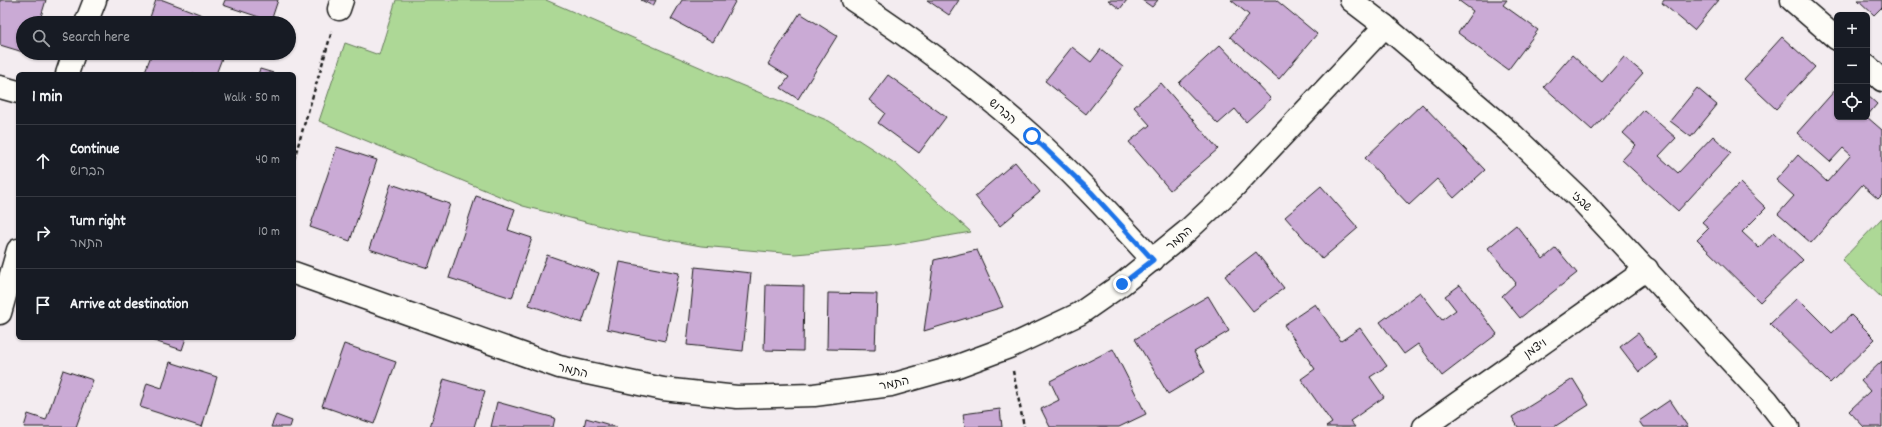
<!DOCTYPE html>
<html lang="en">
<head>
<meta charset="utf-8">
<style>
  :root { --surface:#171b24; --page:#242831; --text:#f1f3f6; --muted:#9ea1a6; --line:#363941 }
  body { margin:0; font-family:Dekko,"Playpen Sans Hebrew",sans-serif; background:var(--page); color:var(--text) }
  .controls { position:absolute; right:12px; top:12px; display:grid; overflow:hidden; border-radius:6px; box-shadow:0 1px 3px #0004 }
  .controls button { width:36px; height:36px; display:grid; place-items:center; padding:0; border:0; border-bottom:1px solid var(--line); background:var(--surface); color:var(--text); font:20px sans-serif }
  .stop { position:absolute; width:12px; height:12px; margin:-9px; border:3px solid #1a73e8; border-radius:50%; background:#fff }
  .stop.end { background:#1a73e8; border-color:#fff; box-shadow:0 1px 4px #0008 }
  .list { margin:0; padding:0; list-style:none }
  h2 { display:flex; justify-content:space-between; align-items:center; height:52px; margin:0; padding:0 16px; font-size:17px }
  h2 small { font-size:13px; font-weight:400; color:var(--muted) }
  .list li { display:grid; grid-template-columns:26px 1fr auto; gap:12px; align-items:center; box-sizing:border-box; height:72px; padding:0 16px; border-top:1px solid var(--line) }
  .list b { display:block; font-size:15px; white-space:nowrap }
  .list p { margin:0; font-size:13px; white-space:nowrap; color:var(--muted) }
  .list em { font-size:13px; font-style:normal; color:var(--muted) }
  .icon { flex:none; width:22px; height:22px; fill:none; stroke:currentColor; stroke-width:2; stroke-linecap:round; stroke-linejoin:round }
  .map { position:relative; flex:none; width:1882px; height:427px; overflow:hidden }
  .search { position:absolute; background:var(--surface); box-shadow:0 1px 3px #0004; left:16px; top:16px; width:280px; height:44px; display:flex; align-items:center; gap:10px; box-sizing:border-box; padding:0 14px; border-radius:22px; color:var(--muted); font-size:15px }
  .panel { position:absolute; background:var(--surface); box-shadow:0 1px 3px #0004; left:16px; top:72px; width:280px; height:268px; border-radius:6px }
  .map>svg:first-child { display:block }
  .green { fill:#add896; stroke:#647a59 }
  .building { fill:#caaad5; stroke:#1c1c1c }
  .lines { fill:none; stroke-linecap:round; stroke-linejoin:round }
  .minor-casing { stroke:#1c1c1c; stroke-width:25 }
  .path { stroke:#1c1c1c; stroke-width:2.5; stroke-dasharray:4 3; stroke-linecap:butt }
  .minor { stroke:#fdfcf7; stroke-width:22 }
  .route { stroke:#1a73e8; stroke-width:5 }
  .labels { text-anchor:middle; stroke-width:4; stroke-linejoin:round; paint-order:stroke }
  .street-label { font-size:12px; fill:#1c1c1c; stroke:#fdfcf7 }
</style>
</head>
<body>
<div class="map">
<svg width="1882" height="427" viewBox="0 0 1882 427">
  <rect width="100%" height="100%" fill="#f3ecf0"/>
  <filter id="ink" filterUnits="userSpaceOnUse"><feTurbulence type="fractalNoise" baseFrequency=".025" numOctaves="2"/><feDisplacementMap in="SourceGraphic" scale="8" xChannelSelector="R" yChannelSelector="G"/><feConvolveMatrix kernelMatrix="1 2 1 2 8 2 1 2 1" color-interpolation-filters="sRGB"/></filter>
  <g filter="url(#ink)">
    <g class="green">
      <polygon points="396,0 546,0 741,85 829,121 896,164 971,232 889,246 795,254 701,246 625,232 523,206 319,121 345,43 379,55"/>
      <polygon points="1882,218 1882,298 1842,260"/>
    </g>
    <g class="building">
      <polygon points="0,0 46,0 39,23 23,23 23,52 0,45"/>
      <polygon points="156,0 163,0 223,23 148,23"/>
      <polygon points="225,0 278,0 271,21 223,5"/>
      <polygon points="641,0 656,0 653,6"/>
      <polygon points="682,0 736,0 713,42 671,19"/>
      <polygon points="927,0 959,0 949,15"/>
      <polygon points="1108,0 1127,0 1120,9"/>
      <polygon points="1142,0 1158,0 1152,7"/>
      <polygon points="1231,0 1276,0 1317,34 1279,79 1230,37 1249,15"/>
      <polygon points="1458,0 1507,0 1503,5 1538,30 1508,70 1458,33 1473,11"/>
      <polygon points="1664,0 1719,0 1694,30 1662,3"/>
      <polygon points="1858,0 1882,0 1882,7 1874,15"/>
      <polygon points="800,13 837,36 798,99 781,88 789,77 768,64"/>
      <polygon points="1782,37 1815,67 1776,109 1744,79"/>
      <polygon points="1220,45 1271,99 1246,122 1235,109 1218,124 1179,83"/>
      <polygon points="1072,47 1091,62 1101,49 1123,67 1086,114 1045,81"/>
      <polygon points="152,53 224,53 216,74 144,74"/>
      <polygon points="1572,55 1602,82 1624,57 1643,73 1592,130 1544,87"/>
      <polygon points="260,69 277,74 258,74"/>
      <polygon points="888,75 946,117 919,153 878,123 885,113 869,100"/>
      <polygon points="1161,83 1218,149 1170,190 1129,142 1150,125 1134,107"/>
      <polygon points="1697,88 1717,105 1691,137 1670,121"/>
      <polygon points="1837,88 1837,117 1867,117 1882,130 1882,195 1878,199 1862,185 1811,243 1778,214 1794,196 1776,180 1798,155 1827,182 1851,155 1843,148 1830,162 1797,133"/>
      <polygon points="1867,95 1877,104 1867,116"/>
      <polygon points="1422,104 1485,170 1454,198 1437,179 1409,205 1365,158"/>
      <polygon points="1644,110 1676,138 1659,156 1678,173 1713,136 1731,153 1678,211 1622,160 1636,145 1623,133"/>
      <polygon points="337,147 377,160 350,241 310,227"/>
      <polygon points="1015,162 1040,192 1000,226 975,196"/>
      <polygon points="1740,183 1766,208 1742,232 1759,248 1774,232 1803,260 1760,302 1697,240 1709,228 1702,222"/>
      <polygon points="391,184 450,204 428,268 369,249"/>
      <polygon points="1321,186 1358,228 1322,259 1285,217"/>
      <polygon points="476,196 515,209 508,230 532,238 512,298 449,278"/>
      <polygon points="1516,225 1543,259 1556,248 1577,273 1520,318 1502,296 1516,283 1488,248"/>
      <polygon points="977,250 1003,307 924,331 934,260"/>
      <polygon points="1256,252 1284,288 1253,311 1225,276"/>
      <polygon points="547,255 599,273 582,323 529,305"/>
      <polygon points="620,262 679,273 665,341 607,329"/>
      <polygon points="695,267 751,273 743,351 687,345"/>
      <polygon points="766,285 804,286 803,351 764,350"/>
      <polygon points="1460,285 1497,334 1442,376 1418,344 1404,354 1380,322 1420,292 1442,320 1456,310 1445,296"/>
      <polygon points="828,293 877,294 875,350 827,349"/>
      <polygon points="1208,296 1229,331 1194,352 1205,372 1168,394 1135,339"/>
      <polygon points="1797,298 1832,333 1851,315 1875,339 1830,383 1770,324"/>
      <polygon points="1315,304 1341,341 1360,328 1387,366 1370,377 1384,397 1350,421 1355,427 1326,427 1332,423 1301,379 1315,369 1284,325"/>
      <polygon points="1638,333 1657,358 1639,372 1620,347"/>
      <polygon points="149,338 186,338 182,350 148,339"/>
      <polygon points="344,344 396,362 374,424 322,406"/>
      <polygon points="1113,349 1146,414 1119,427 1050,427 1041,409 1059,400 1050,381"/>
      <polygon points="1882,361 1882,427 1864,427 1849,411 1870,391 1861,381"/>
      <polygon points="170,362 217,377 202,427 140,407 147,383 162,388"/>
      <polygon points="63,370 93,380 76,427 24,427 28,414 46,420"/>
      <polygon points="444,379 485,391 474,427 430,427"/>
      <polygon points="1573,379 1589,405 1554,427 1518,427 1512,417"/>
      <polygon points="1670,400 1688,427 1643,427 1639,421"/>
      <polygon points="497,402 555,418 553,427 491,427"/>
      <polygon points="1000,409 1002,427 965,427 963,414"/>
      <polygon points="276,415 292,421 290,427 271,427"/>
      <polygon points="586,418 617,427 584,427"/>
    </g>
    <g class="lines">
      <defs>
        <g id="minor">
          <path d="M 853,0 C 916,41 976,86 1032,136 C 1075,175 1114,218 1153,260"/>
          <polyline points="1351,0 1385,26 1513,135 1583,202 1767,400 1788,427"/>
          <polyline points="1792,0 1837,39"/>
          <polyline points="339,9 342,0"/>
          <polyline points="86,23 95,0"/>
          <polyline points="1867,66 1882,80"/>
          <polyline points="67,74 74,53"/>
          <polyline points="0,87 18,92"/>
          <polyline points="294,273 559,367 663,389 737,397 814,395 891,385 955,367 1009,347 1079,314 1122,284 1186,232 1235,186 1385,26"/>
          <polyline points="0,313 18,250"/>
          <polyline points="1424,427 1647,269"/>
        </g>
      </defs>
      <use href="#minor" class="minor-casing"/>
      <g class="path">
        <polyline points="294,159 332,31"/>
        <polyline points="1013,371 1024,427"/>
      </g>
      <use href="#minor" class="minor"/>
    </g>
  </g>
  <g class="lines" filter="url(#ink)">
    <polyline class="route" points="1032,136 1091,192 1153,260 1122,284"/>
  </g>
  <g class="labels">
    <g class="street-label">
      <text transform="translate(1003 111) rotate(41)" y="4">הברוש</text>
      <text transform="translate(1582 201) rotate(45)" y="4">שבזי</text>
      <text transform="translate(1179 238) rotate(-41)" y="4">התמר</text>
      <text transform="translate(1535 348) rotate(-35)" y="4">ויצמן</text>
      <text transform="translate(573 370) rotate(14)" y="4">התמר</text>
      <text transform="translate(894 383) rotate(-12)" y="4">התמר</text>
    </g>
  </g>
</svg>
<div class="controls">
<button>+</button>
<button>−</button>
<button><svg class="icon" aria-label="locate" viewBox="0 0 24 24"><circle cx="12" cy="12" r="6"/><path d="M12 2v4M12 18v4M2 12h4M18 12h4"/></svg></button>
</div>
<div class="stop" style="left:1032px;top:136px"></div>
<div class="stop end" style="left:1122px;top:284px"></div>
<div class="search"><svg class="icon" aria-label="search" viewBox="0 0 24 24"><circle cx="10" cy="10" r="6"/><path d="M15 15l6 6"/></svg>Search here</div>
<section class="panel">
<h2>1 min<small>Walk · 50 m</small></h2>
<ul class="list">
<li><svg class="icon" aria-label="ahead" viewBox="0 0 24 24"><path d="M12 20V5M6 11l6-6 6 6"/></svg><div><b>Continue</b><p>הברוש</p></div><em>40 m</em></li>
<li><svg class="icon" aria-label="right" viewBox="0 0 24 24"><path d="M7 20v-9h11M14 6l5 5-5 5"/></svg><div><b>Turn right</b><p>התמר</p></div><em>10 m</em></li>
<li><svg class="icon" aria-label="arrive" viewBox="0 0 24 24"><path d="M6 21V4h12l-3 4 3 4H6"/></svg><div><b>Arrive at destination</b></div></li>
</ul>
</section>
</div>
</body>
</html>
